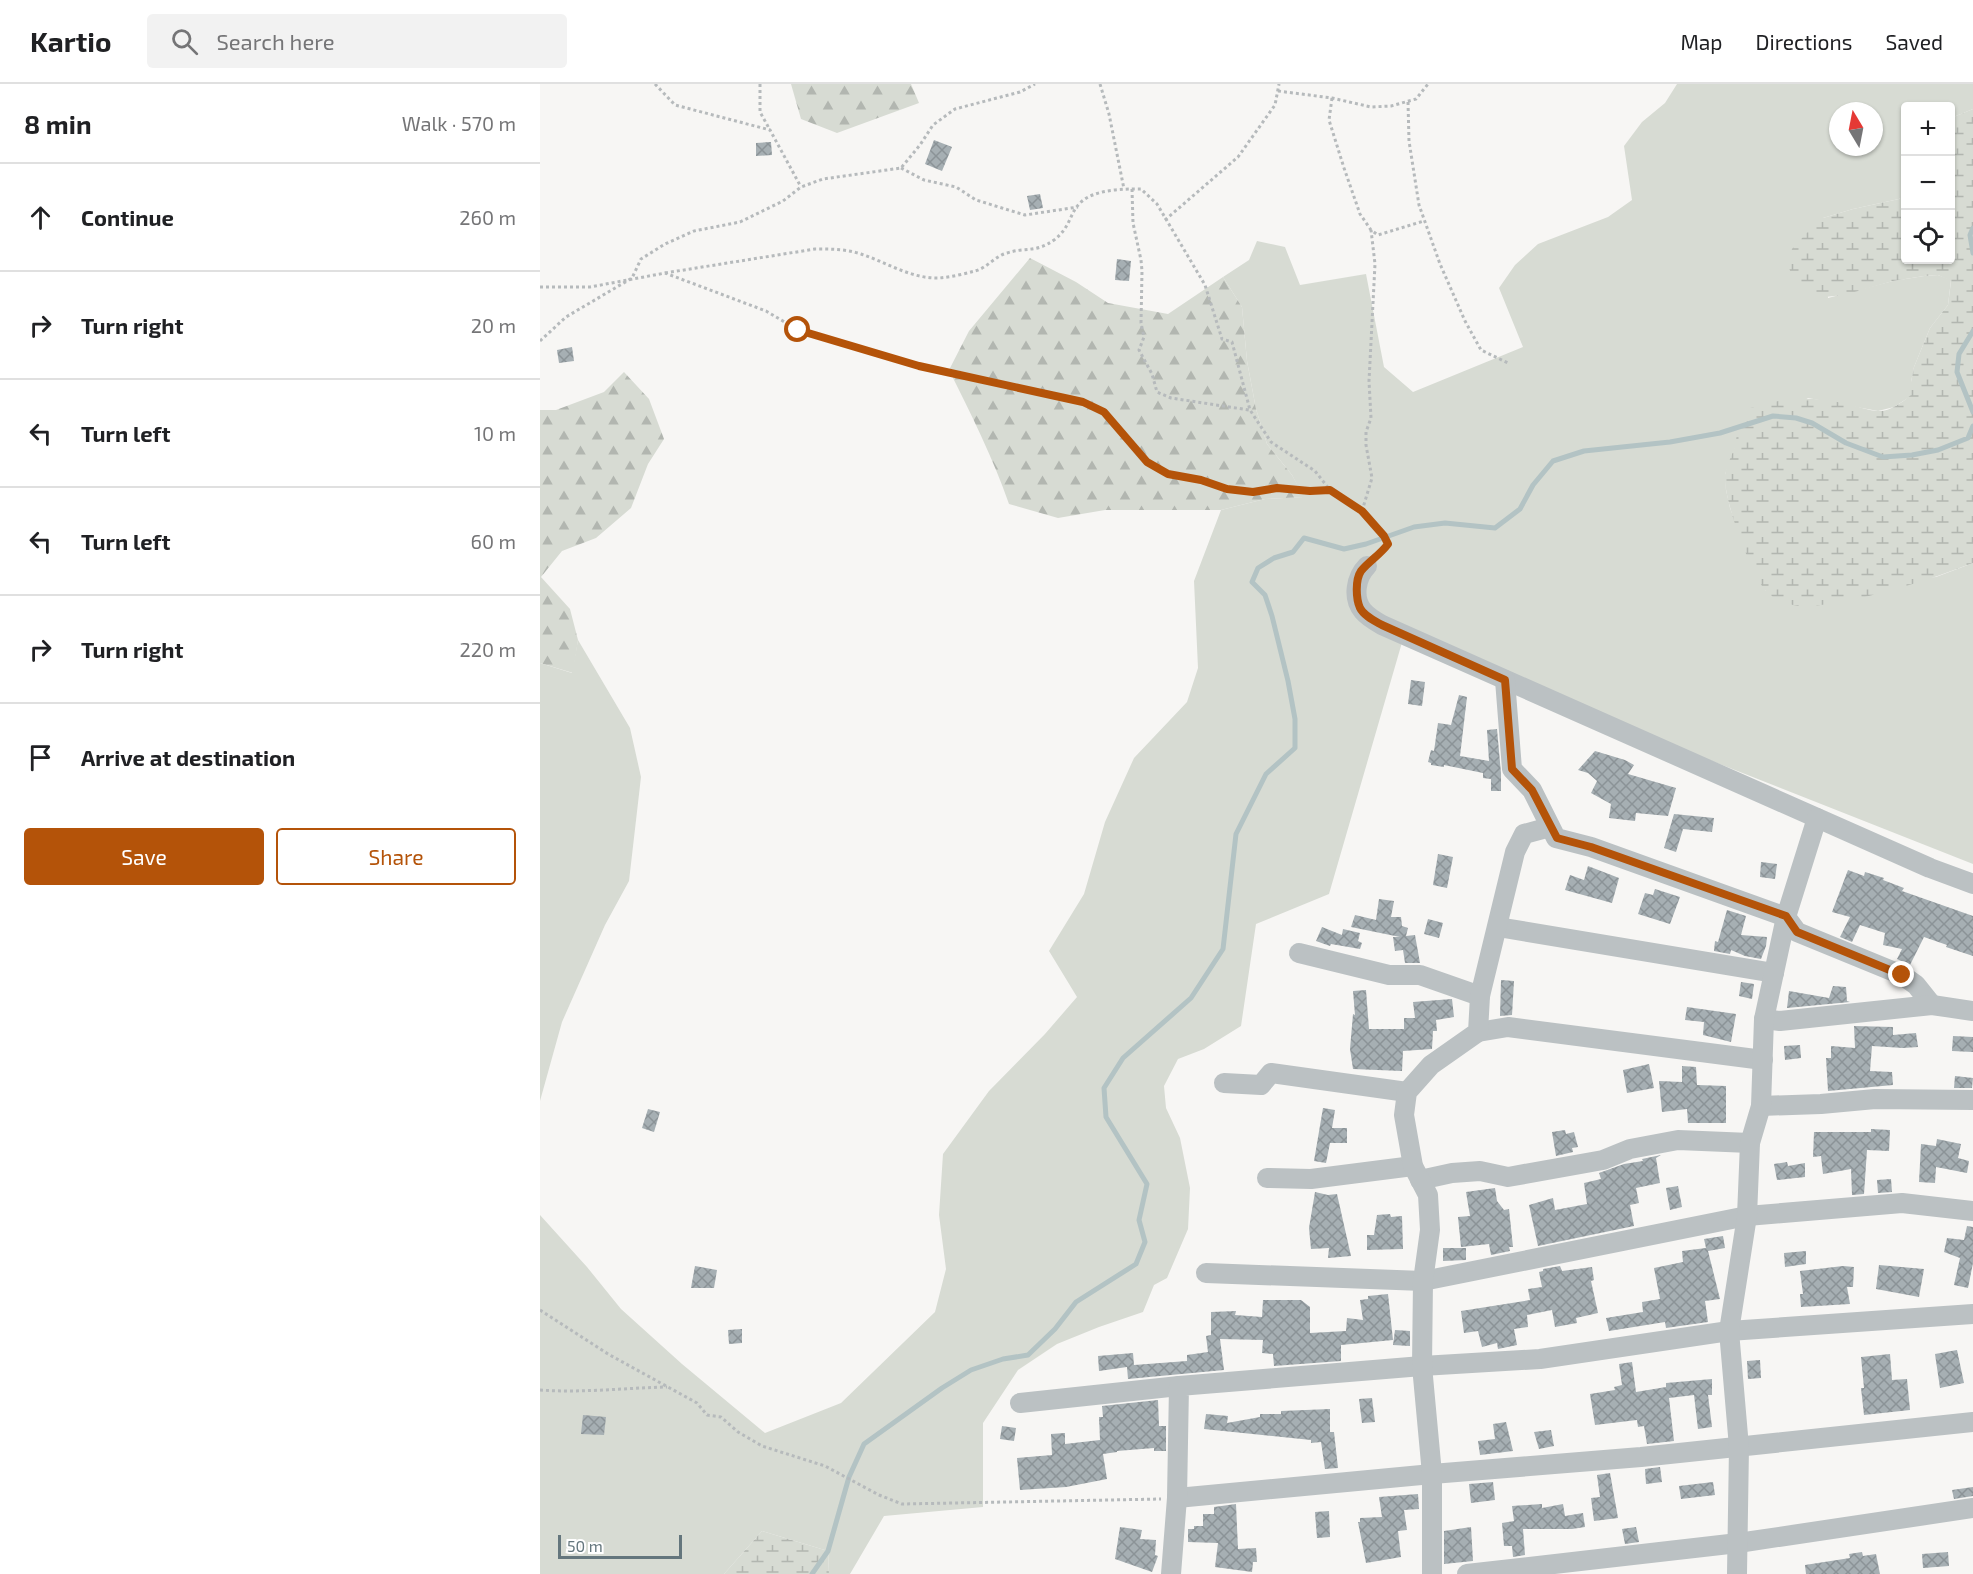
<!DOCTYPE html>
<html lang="en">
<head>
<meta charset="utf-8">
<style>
  :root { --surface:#fff; --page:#f2f2f2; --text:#202124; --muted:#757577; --line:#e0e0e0; --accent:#b45309 }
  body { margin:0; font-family:"Exo 2",sans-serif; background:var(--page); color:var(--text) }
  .controls { position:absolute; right:18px; top:18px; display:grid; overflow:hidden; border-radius:6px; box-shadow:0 2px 4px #0004 }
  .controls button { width:54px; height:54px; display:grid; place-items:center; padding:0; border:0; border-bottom:2px solid var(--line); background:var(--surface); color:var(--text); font:30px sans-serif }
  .compass { position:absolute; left:1289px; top:18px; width:54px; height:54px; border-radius:50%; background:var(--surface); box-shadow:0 2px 4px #0004; rotate:350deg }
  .scale { position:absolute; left:18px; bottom:15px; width:124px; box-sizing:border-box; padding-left:6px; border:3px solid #64767d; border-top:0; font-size:16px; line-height:21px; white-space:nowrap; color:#64767d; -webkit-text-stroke:4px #fff; paint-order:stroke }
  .stop { position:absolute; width:18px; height:18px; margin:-14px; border:4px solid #b45309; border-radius:50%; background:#fff }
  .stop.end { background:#b45309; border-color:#fff; box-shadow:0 2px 6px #0008 }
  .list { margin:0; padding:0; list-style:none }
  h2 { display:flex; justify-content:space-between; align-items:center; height:78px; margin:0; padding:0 24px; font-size:26px }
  h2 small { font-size:20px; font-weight:400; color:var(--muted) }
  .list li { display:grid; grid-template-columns:39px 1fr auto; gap:18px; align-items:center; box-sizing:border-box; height:108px; padding:0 24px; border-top:2px solid var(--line) }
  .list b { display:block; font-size:22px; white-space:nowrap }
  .list em { font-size:20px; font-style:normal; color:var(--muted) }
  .actions { display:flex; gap:12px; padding:18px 24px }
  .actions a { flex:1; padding:14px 0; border:2px solid var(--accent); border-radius:6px; text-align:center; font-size:21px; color:var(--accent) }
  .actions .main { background:var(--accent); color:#fff }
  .icon { flex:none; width:33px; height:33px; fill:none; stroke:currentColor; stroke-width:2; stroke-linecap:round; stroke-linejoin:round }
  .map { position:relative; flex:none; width:1433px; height:1490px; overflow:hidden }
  header { display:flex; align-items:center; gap:36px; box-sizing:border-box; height:84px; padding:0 30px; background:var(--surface); border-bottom:2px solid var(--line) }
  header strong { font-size:28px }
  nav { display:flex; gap:33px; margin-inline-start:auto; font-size:21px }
  .search { width:420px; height:54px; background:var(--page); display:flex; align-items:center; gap:15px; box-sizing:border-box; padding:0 21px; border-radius:6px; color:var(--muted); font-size:22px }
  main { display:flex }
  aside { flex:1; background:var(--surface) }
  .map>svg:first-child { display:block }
  .grass { fill:#d7dbd3; fill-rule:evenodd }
  .forest { fill:url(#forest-firs) }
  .wetland { fill:url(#wetland-marsh) }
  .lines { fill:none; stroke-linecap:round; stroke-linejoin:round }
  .stream { stroke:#b3c3c4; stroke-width:5 }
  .building { fill:url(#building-cross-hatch) }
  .path { stroke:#b6babc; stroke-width:3; stroke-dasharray:3 3; stroke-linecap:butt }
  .street { stroke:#bbc1c3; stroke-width:20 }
  .route { stroke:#b45309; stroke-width:8 }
</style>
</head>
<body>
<header>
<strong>Kartio</strong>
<div class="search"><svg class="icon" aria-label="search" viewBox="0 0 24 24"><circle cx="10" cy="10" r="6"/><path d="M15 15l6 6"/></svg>Search here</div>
<nav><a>Map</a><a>Directions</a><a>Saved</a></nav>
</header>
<main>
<aside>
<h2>8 min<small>Walk · 570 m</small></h2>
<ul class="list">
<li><svg class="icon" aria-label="ahead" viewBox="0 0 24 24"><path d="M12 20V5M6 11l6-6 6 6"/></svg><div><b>Continue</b></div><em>260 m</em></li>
<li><svg class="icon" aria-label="right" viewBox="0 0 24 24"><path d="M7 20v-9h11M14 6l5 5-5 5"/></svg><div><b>Turn right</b></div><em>20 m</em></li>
<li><svg class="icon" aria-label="left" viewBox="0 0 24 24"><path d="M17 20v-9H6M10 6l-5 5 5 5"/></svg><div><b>Turn left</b></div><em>10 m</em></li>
<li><svg class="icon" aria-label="left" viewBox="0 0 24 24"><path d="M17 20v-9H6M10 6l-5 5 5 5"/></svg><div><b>Turn left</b></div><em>60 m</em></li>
<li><svg class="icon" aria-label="right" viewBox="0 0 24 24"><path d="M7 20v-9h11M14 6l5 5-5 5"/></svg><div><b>Turn right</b></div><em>220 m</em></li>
<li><svg class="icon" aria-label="arrive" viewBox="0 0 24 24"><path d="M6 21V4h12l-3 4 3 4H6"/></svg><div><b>Arrive at destination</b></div></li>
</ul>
<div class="actions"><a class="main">Save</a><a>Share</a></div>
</aside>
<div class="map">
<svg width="1433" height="1490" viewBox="0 0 1433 1490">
  <defs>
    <pattern id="forest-firs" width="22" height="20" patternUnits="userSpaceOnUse" patternTransform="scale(1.5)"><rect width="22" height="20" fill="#d7dbd3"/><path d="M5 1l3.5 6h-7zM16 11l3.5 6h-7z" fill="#b2b6b0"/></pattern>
    <pattern id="wetland-marsh" width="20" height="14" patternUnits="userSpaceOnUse" patternTransform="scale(1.5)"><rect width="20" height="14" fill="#d7dbd3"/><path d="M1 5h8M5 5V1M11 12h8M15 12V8" fill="none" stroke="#b2b6b0"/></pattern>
    <pattern id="building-cross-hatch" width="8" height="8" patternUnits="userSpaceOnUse" patternTransform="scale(1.5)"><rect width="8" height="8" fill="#a6afb3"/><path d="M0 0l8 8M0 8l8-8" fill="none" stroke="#8b9397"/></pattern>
  </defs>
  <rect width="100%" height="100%" fill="#f7f6f4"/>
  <g class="grass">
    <path d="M 1137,0 L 1433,0 L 1433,25 L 1411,34 L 1410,22 L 1366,22 L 1365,108 L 1359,115 L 1313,125 L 1283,134 L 1288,214 L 1353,197 L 1384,192 L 1398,191 L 1411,196 L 1408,221 L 1390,244 L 1374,283 L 1371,298 L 1371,312 L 1354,323 L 1338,327 L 1268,314 L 1195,364 L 1185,390 L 1186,406 L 1190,424 L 1211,479 L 1226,507 L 1396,493 L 1433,479 L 1433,780 L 863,555 L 789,810 L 716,840 L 701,942 L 664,965 L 638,975 L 624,1002 L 626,1024 L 640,1054 L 650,1104 L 648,1145 L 627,1194 L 614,1201 L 603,1228 L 559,1243 L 517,1260 L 478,1286 L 443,1339 L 443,1423 L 344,1432 L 310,1490 L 289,1490 L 288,1467 L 222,1447 L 184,1490 L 0,1490 L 0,1131 L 47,1183 L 81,1225 L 142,1280 L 225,1349 L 301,1319 L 395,1228 L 406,1185 L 399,1131 L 403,1070 L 449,1007 L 505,950 L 537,913 L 509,867 L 544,810 L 565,738 L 594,674 L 647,618 L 658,584 L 654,497 L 681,426 L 725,415 L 763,413 L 752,391 L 727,360 L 716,325 L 707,277 L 702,223 L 683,193 L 709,176 L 717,157 L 745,163 L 760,201 L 826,190 L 844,283 L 873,308 L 983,263 L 959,204 L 975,181 L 998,160 L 1068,133 L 1092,116 L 1084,62 L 1102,38 L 1125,19 ZM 1298,27 L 1334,27 L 1334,63 L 1298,63 Z"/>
    <polygon points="38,556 90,644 101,693 89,797 65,841 22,938 0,1017 0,579 32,589"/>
  </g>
  <g class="forest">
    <polygon points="251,0 371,0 379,19 297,49 261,35"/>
    <path d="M 490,174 L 536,198 L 568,219 L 628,230 L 683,193 L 702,223 L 707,277 L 716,325 L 727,360 L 752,391 L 764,413 L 725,415 L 681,426 L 565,426 L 518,434 L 469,420 C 453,374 431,330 409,286 L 429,247 Z"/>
    <polygon points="84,288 109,315 124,355 108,380 91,424 56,454 22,467 1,493 30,525 38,556 33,589 0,579 0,326 16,326 64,308"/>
  </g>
  <g class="wetland">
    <path d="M 1433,25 L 1433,479 C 1386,497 1338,512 1289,520 C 1277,521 1265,524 1253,521 C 1243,519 1232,514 1225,506 C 1210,487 1183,415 1185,391 C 1186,381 1193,371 1195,361 C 1198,349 1197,337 1206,327 C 1210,323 1217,322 1222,321 C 1251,312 1278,314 1307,320 C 1317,322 1329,327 1339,327 C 1351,327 1361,319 1371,311 L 1371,298 L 1374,283 L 1390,244 L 1408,221 L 1411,197 L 1398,191 L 1384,192 L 1353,197 L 1304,211 L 1275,214 L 1253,195 L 1248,181 L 1252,165 L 1271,144 L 1283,134 L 1313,125 L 1359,115 L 1365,108 L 1366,176 L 1410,176 L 1411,34 Z"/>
    <polygon points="222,1447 288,1467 289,1490 184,1490"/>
  </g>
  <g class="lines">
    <g class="stream">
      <polyline points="1433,144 1430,151 1433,169"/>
      <polyline points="1433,247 1419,270 1417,288 1433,328"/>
      <polyline points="272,1490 288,1467 309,1393 324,1360 402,1304 431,1286 463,1275 488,1271 515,1245 536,1218 596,1180 605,1158 599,1136 607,1100 566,1033 564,1004 583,974 651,914 683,865 696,750 726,690 755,664 755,635 748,597 732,532 725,511 712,498 718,484 734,474 753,468 764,454 804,465 826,460 874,443 905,439 955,444 980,425 993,401 1013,377 1044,367 1130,358 1180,349 1233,332 1256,334 1272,339 1306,359 1343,373 1372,371 1398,366 1428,354 1433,342"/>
    </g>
  </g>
  <g class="building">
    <polygon points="394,56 412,63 402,87 385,80"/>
    <polygon points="231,58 232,71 216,72 216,59"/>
    <polygon points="500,110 503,124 490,126 487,112"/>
    <polygon points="577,175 591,177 589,197 575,196"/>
    <polygon points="32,263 34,277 19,279 17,266"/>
    <polygon points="871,596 885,598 882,622 868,620"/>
    <polygon points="919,611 927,613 920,672 949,677 947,646 957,645 961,689 961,707 951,707 951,695 943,694 943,689 904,681 904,683 891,681 891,679 888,678 891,666 894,667 898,639 911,641"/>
    <polygon points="1055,667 1085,676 1094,681 1088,690 1136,704 1128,732 1096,729 1095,737 1069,734 1071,720 1051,709 1057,697 1048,689 1038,686"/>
    <polygon points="1134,730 1174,734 1172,748 1143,745 1136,768 1124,764"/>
    <polygon points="898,770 913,773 907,804 893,801"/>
    <polygon points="1221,778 1237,780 1235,795 1220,793"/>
    <polygon points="1048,782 1079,794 1072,819 1025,806 1030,791 1044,796"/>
    <polygon points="1308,786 1324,792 1325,788 1344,794 1343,796 1364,804 1362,807 1433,832 1433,872 1406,863 1407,861 1384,853 1370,881 1357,875 1362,865 1343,861 1345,849 1320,841 1312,858 1300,853 1310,833 1292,828"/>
    <polygon points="1115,805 1140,813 1130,840 1098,830 1105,809 1113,811"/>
    <polygon points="839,815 854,817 851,833 861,833 862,842 868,844 866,852 875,851 880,879 865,879 863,866 855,867 853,853 860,853 811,843 815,831 836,836"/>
    <polygon points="1187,826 1206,832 1201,851 1227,853 1226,862 1221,875 1205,872 1191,866 1190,870 1174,867 1175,857 1178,858"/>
    <polygon points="888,835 903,839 899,854 884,850"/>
    <polygon points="782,843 802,851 803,845 820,849 818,857 822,859 820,865 791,860 790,862 776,857"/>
    <polygon points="961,896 974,897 972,931 960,932"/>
    <polygon points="1201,898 1214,900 1212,915 1199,912"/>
    <polygon points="1293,902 1306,903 1307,917 1310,918 1247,924 1249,907 1289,914"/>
    <polygon points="826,906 829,945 864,945 864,934 875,934 873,918 912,915 914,933 896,936 897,947 893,947 892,965 863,967 862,987 813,985 810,965 813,930 815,931 813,907"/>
    <polygon points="1147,923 1196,930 1191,958 1163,951 1164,938 1145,936"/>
    <polygon points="1314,942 1353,943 1353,951 1376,949 1378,963 1363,964 1332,962 1330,987 1352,988 1353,1001 1288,1007 1286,974 1291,974 1291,962 1315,964"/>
    <polygon points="1413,952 1433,953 1433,968 1412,967"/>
    <polygon points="1260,961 1261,974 1245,976 1244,962"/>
    <polygon points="1109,980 1114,1004 1087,1009 1083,986"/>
    <polygon points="1142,982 1156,983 1157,1001 1186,1002 1186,1039 1148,1039 1147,1025 1122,1028 1119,997 1142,998"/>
    <polygon points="1415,992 1433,994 1432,1004 1414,1004"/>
    <polygon points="783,1024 795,1026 792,1044 807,1044 807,1059 790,1059 786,1079 774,1077"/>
    <polygon points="108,1025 120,1028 114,1048 102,1044"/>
    <polygon points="1331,1045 1350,1046 1349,1067 1327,1066 1324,1110 1312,1111 1311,1085 1283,1090 1281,1072 1273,1073 1274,1048 1331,1048"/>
    <polygon points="1025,1046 1026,1050 1034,1048 1038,1063 1032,1064 1033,1068 1016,1072 1012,1048"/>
    <polygon points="1397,1055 1421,1060 1418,1074 1429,1077 1427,1089 1396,1083 1395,1099 1379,1098 1381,1060 1396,1062"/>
    <polygon points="1121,1071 1116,1074 1120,1099 1096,1104 1099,1119 1090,1121 1094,1142 998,1162 989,1121 1013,1114 1015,1126 1047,1120 1044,1099 1061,1095 1059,1089 1084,1080 1103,1077 1102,1075"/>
    <polygon points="1247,1078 1248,1082 1265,1079 1265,1093 1237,1096 1234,1080"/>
    <polygon points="1351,1095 1352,1108 1338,1109 1337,1096"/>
    <polygon points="1138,1102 1142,1123 1130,1126 1126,1104"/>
    <polygon points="955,1104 957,1117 964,1126 969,1125 973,1163 969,1163 970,1167 951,1171 949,1160 921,1163 918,1133 930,1132 926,1108"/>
    <polygon points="775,1108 788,1111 797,1110 811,1172 788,1174 789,1164 771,1165 769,1144"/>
    <polygon points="850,1130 851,1133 862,1132 863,1165 827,1166 827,1151 834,1151 837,1131"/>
    <polygon points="1427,1142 1433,1143 1433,1179 1428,1204 1414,1201 1420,1174 1404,1168 1407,1154 1424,1156"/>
    <polygon points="1183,1152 1185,1164 1168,1167 1180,1215 1165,1217 1168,1238 1126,1244 1125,1238 1069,1247 1066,1234 1103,1228 1102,1218 1120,1215 1114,1184 1143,1178 1142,1167 1166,1164 1164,1155"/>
    <polygon points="903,1164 926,1164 926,1176 903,1177"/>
    <polygon points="1266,1167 1266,1180 1245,1183 1244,1169"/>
    <polygon points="1339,1181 1384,1185 1379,1213 1336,1205"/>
    <polygon points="155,1182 177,1186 174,1204 151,1204"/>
    <polygon points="1020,1182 1022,1187 1052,1183 1054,1196 1051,1197 1058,1229 1036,1234 1037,1239 1015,1243 1012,1226 987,1231 988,1243 974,1245 977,1261 958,1265 957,1259 942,1263 938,1247 924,1249 921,1227 990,1216 988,1205 1002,1203 999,1188 1003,1187 1003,1185"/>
    <polygon points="1303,1182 1314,1183 1313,1203 1307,1203 1310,1220 1261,1223 1260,1210 1263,1210 1260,1187"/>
    <polygon points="848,1210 853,1256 801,1261 801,1277 734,1282 733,1270 722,1269 723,1256 680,1255 684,1286 588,1295 587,1283 559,1287 558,1272 593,1269 594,1281 647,1277 647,1271 668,1268 666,1252 671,1251 671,1228 696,1227 695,1231 722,1233 723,1216 761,1216 770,1223 770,1249 806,1247 807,1234 823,1236 820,1216 828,1215 828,1212"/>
    <polygon points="202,1245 202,1259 189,1260 188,1246"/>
    <polygon points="855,1246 870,1247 870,1262 853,1261"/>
    <polygon points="1417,1266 1424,1299 1400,1304 1395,1270"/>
    <polygon points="1350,1270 1352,1296 1367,1295 1370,1326 1324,1331 1321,1304 1324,1304 1321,1273"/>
    <polygon points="1220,1276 1221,1294 1208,1295 1207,1277"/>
    <polygon points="1092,1278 1096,1308 1126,1303 1126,1299 1172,1295 1172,1311 1168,1311 1172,1343 1158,1345 1154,1311 1129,1314 1134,1357 1107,1360 1104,1342 1098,1343 1097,1336 1055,1341 1050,1310 1075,1306 1074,1303 1082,1301 1079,1280"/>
    <polygon points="832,1314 835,1338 822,1339 819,1315"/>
    <polygon points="618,1316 619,1342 626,1342 626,1367 614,1367 614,1364 577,1367 577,1368 563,1370 567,1395 526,1403 480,1406 477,1374 512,1371 511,1350 525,1349 525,1360 560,1356 559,1333 563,1333 562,1322"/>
    <polygon points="790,1325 790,1348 794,1348 798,1384 785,1385 781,1358 771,1359 771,1356 664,1345 666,1330 688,1332 687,1339 720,1333 720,1330 741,1330 741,1327"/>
    <polygon points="43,1331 66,1333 64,1351 41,1350"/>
    <polygon points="966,1338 973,1367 940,1371 938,1357 955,1355 953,1340"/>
    <polygon points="462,1342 476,1344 474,1357 460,1355"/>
    <polygon points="1011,1346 1014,1362 999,1365 994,1348"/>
    <polygon points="1120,1383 1122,1398 1106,1400 1105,1385"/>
    <polygon points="1070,1389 1078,1434 1054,1437 1051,1414 1060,1413 1057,1391"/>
    <polygon points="953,1398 955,1416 931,1419 929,1400"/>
    <polygon points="1173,1398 1175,1411 1141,1415 1139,1402"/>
    <polygon points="1433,1403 1433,1412 1414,1415 1412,1406"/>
    <polygon points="878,1410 879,1425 864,1426 867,1446 858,1447 861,1473 826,1479 818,1438 820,1438 820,1434 842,1433 839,1413"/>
    <polygon points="696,1420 698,1465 716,1464 717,1478 713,1478 712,1488 675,1483 678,1459 648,1458 648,1445 654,1445 654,1442 663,1442 663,1430 674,1430 674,1423"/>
    <polygon points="1002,1420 1002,1424 1023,1420 1025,1432 1043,1429 1045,1443 1032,1445 983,1445 985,1471 973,1473 972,1462 964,1462 962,1439 974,1437 972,1422"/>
    <polygon points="789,1427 790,1453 777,1454 775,1428"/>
    <polygon points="580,1443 602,1446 600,1455 616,1456 615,1471 618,1472 612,1488 575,1475"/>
    <polygon points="931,1443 933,1477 904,1480 904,1447"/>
    <polygon points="1096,1443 1099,1458 1085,1460 1082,1445"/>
    <polygon points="1322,1468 1323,1472 1336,1470 1340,1490 1266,1490 1265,1481 1310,1474 1309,1470"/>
    <polygon points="1408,1468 1409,1482 1383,1484 1382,1470"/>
  </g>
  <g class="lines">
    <g class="path">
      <polyline points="115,0 135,21 230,46 261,103"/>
      <polyline points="220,0 220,28 230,46"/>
      <polyline points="560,0 569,30 584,105"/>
      <polyline points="738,7 792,14 831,23 851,22 876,15 888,0"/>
      <polyline points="792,14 789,36 804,84 820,130 831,146 838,151 884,137"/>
      <polyline points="868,18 869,57 879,121 900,180 925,237 941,266 968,279"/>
      <polyline points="361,84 384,96 416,103 436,116 485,131 538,123"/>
      <polyline points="592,105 593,139 601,176 602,187 601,239 604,253 599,266 612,290 617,308 631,314 709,326"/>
      <polyline points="625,136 698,73 735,21 739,0"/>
      <path d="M 125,189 L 275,165 C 291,165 306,165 321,170 C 346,178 371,195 399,194 C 411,193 424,190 435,187 C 447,184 455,172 467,169 C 485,163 496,169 514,156 C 531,143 529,130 540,119 C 554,105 583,105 601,105 L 617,120 L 665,201 L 682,255 L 692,258 L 710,326 L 731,358 L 775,387 L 790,406 L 822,427 L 845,452 L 848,461 L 840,471"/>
      <polyline points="0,203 50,203 125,189 226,227 258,246 379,281 543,318 564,328 607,378 628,390 661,396 687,405 713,408 737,404 770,407 790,406"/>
      <polyline points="0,257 26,233 92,194 101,175 125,160 154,147 200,138 243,117 261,103 283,95 361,84 380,61 393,41 415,25 480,8 495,0"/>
      <polyline points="822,427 832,394 826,361 826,348 831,334 829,297 835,180 831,146"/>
      <polyline points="0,1226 68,1270 157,1319 167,1331 181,1333 198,1348 222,1362 285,1382 339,1411 362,1420 621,1415"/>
      <path d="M 0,1306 C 42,1309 85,1304 127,1303"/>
    </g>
    <g class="street">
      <path d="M 827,482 C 816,493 812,514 823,527 C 828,533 835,537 842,541 L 1390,784 L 1433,800"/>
      <polyline points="965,596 972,685 992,706 1016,754 1051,763 1246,833 1257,848 1362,891 1376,901 1392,921"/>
      <polyline points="958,843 1234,889"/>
      <polyline points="759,869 849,891 880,891 940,912"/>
      <polyline points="1224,935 1240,937 1392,921 1433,927"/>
      <polyline points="938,948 968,943 1223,976"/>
      <polyline points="684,999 721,1001 731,989 867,1008"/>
      <polyline points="1221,1022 1281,1020 1335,1015 1433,1016"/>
      <polyline points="727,1094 771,1095 873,1082"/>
      <polyline points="880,1096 912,1089 940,1087 968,1093 1063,1076 1090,1065 1138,1056 1210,1059"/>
      <polyline points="666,1189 883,1197 1207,1132 1362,1119 1433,1127"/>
      <polyline points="480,1319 639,1302"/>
      <polyline points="637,1414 892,1390 1101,1373 1433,1338"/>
      <polyline points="631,1490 637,1414 639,1302 882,1282 1000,1275 1189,1247 1433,1230"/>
      <polyline points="892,1490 892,1390 882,1282 883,1197 890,1146 888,1111 873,1082 864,1031 867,1008 891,981 938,948 940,912 975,768 984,750 1010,743"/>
      <polyline points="927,1490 1198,1459 1433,1424"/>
      <polyline points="1197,1490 1199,1363 1189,1247 1207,1132 1210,1059 1221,1022 1224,935 1246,833 1277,734"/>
    </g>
  </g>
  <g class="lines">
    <path class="route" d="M 258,246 L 379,282 L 543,318 L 564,328 L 607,378 L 628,390 L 661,396 L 687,405 L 713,408 L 737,404 L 770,407 L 790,406 L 822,427 L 844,452 L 848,460 C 840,471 829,477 821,487 C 815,496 816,515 820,524 C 824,532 835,537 842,541 L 965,596 L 972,685 L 992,706 L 1017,754 L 1051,763 L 1246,832 L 1257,848 L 1362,891"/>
  </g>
</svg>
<div class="controls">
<button>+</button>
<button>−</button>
<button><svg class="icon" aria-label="locate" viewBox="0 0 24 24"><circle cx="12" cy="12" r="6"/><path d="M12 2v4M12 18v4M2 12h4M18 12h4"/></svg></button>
</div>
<svg class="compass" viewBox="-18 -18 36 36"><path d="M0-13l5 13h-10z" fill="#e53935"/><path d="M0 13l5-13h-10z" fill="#757577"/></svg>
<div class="scale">50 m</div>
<div class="stop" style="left:258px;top:246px"></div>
<div class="stop end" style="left:1362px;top:891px"></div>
</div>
</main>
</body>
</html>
